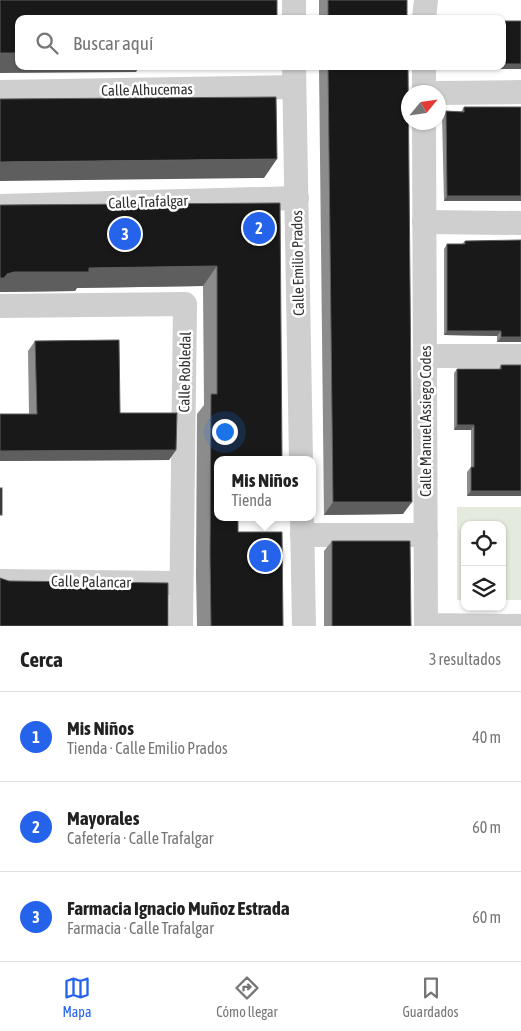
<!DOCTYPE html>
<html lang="es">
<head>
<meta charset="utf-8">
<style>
  :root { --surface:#fff; --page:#f6f6f6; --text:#222; --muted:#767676; --line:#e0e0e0; --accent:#2563eb }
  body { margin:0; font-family:"Asap Condensed",sans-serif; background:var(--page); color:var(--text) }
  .controls { position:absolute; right:15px; bottom:15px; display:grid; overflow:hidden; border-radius:10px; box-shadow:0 1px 4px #0004 }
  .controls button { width:45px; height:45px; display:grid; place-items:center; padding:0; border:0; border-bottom:1px solid var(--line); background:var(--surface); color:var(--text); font:25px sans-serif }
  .compass { position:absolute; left:401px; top:85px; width:45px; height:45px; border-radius:50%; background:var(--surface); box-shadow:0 1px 4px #0004; rotate:61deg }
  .you { position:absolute; left:224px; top:431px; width:18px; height:18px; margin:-12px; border:4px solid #fff; border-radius:50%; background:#1a73e8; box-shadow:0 0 0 8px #1a73e833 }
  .badge { display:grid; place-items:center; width:32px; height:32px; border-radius:50%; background:var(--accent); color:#fff; font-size:16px; font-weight:700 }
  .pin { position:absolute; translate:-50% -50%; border:2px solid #fff; box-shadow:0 1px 5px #0006 }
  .popup { position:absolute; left:214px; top:456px; width:102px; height:65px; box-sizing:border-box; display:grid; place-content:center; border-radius:10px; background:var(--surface); filter:drop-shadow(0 1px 4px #0005); font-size:16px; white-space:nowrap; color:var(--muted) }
  .popup b { font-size:19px; color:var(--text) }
  .popup::after { content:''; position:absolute; left:50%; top:100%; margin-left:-10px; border:10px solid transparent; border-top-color:var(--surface) }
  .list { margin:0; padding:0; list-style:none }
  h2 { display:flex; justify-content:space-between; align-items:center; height:65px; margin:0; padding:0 20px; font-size:21px }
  h2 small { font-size:16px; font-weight:400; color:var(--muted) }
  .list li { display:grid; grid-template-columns:32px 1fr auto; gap:15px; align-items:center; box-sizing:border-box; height:90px; padding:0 20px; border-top:1px solid var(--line) }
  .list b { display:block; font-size:19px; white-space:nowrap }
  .list p { margin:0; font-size:16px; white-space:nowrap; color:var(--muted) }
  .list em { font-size:16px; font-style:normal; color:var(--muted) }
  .icon { flex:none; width:28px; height:28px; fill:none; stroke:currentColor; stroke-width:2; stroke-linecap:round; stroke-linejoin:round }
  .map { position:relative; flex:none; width:521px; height:626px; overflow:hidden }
  .search { position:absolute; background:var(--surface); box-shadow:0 1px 4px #0004; left:15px; right:15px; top:15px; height:55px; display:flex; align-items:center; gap:12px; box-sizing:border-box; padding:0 18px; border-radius:10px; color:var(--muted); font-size:19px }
  .sheet { height:335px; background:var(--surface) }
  nav { display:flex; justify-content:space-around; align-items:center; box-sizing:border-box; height:70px; border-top:1px solid var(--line); background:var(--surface); font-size:14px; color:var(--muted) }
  nav a { display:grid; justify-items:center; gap:2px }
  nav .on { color:var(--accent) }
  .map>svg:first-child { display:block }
  .green { fill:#e5eade }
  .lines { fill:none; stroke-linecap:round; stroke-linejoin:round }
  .street { stroke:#cfcfcf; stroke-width:24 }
  .wall { fill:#8c8c8c }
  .shaded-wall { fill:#5e5e5e }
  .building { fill:#191919; stroke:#5e5e5e }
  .labels { text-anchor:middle; stroke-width:5; stroke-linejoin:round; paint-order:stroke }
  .street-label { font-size:15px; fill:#323232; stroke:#fff }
</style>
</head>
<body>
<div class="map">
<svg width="521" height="626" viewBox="0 0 521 626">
  <rect width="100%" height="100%" fill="#fff"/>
  <polygon class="green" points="457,507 521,507 521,600 502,600 502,525 465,525 465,600 457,600"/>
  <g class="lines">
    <g class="street">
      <polyline points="294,19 294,0"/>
      <polyline points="424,19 426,0"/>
      <polyline points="294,66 301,460"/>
      <polyline points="424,66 424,92"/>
      <polyline points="0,92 294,87"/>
      <polyline points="438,93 521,92"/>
      <polyline points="424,122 426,625 521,626"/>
      <polyline points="0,206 297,198"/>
      <polyline points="424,222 521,223"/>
      <polyline points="0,306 185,304 181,626"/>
      <polyline points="425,356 521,356"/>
      <polyline points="302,517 304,626"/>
      <polyline points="302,535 426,535"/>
      <polyline points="0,581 176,583"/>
    </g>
  </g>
  <g class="wall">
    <rect x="319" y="0" width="88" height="19"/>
    <polygon points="319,66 408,66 403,514 324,515"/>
    <polygon points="464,107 521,107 521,201 444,201 442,116 446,111 461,112"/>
    <polygon points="280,203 218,460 238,532 283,626 197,626 196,575 197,414 204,405 203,286 77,288 75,291 0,292 0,205"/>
    <polygon points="465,241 521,342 497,342 497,336 444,335 444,249 447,244 462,244"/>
    <polygon points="35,341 120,413 176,450 169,460 0,461 0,414 29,414 28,351"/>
    <polygon points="501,365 521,496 467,496 467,472 471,467 471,430 454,430 454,373 457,369 499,369"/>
    <polygon points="332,541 411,626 324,626 324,551"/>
  </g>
  <g class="shaded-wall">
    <polygon points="0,53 19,53 19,66 140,66 136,72 0,73"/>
    <polygon points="502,64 521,64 521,69 444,69 446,66 502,66"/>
    <polygon points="277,159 264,178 0,181 0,162"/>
    <polygon points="447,196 521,196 521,201 444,201"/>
    <polygon points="217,266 203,286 77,288 75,291 0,292 0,278 7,274 14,272 89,268"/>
    <polygon points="447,331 501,331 497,336 444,335"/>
    <polygon points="501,337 521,337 521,342 497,342"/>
    <polygon points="457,425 474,425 471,430 454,430"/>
    <polygon points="176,450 169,460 0,461 0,451"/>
    <polygon points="471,491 521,491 521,496 467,496"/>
    <polygon points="333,502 412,502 403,514 324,515"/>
  </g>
  <g class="building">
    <polygon points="0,0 277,0 277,19 19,19 19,53 0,53"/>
    <rect x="328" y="0" width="79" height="19"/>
    <rect x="502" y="21" width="19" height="43"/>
    <polygon points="328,66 408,66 412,502 333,502"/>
    <polygon points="276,97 277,159 0,162 0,99"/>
    <polygon points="464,107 521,107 521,196 447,196 446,111 464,112"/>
    <polygon points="280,203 282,460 218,460 218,517 238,517 238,532 282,532 283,626 211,626 210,555 211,394 217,394 217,266 89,268 89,272 14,272 7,274 4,278 0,278 0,205"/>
    <polygon points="521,240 521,337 501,337 501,331 447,331 447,244 465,244 465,241"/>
    <polygon points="119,340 120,413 177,413 176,450 0,451 0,414 37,414 35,341"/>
    <polygon points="501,365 521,365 521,491 471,491 471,467 474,467 474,425 457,425 457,369 501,369"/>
    <rect x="0" y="488" width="2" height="27"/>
    <polygon points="332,541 410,541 411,626 332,626"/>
    <polygon points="0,578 9,581 168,583 168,626 0,626"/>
  </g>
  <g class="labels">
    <g class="street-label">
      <text transform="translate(147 90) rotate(-1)" y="5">Calle Alhucemas</text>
      <text transform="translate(148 202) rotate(-2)" y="5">Calle Trafalgar</text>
      <text transform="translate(298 263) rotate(-91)" y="5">Calle Emilio Prados</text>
      <text transform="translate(185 372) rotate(-89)" y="5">Calle Robledal</text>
      <text transform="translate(426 421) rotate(-90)" y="5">Calle Manuel Assiego Codes</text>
      <text transform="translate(91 582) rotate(1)" y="5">Calle Palancar</text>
    </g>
  </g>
</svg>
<div class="controls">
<button><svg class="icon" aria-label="locate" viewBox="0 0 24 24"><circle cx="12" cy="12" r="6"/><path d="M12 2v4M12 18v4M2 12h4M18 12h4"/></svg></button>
<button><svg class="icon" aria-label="layers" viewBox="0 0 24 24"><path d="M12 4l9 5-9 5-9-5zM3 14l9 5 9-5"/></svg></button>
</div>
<svg class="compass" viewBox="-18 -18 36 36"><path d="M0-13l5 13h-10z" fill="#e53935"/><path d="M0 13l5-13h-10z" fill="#767676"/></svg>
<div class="you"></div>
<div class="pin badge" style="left:265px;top:556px">1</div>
<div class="popup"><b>Mis Niños</b>Tienda</div>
<div class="pin badge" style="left:259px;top:228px">2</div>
<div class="pin badge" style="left:125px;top:234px">3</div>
<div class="search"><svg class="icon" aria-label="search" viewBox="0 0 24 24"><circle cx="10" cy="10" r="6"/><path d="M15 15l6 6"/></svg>Buscar aquí</div>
</div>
<section class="sheet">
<h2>Cerca<small>3 resultados</small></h2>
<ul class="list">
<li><span class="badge">1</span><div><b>Mis Niños</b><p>Tienda · Calle Emilio Prados</p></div><em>40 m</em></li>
<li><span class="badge">2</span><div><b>Mayorales</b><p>Cafetería · Calle Trafalgar</p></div><em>60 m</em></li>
<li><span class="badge">3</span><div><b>Farmacia Ignacio Muñoz Estrada</b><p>Farmacia · Calle Trafalgar</p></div><em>60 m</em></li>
</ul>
</section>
<nav>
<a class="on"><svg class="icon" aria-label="map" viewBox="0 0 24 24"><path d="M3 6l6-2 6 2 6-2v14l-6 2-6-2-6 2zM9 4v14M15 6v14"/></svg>Mapa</a>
<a><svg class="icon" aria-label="directions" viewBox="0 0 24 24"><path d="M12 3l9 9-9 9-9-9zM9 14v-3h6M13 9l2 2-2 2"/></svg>Cómo llegar</a>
<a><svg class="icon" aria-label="saved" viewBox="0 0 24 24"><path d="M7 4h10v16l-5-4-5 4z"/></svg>Guardados</a>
</nav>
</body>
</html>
